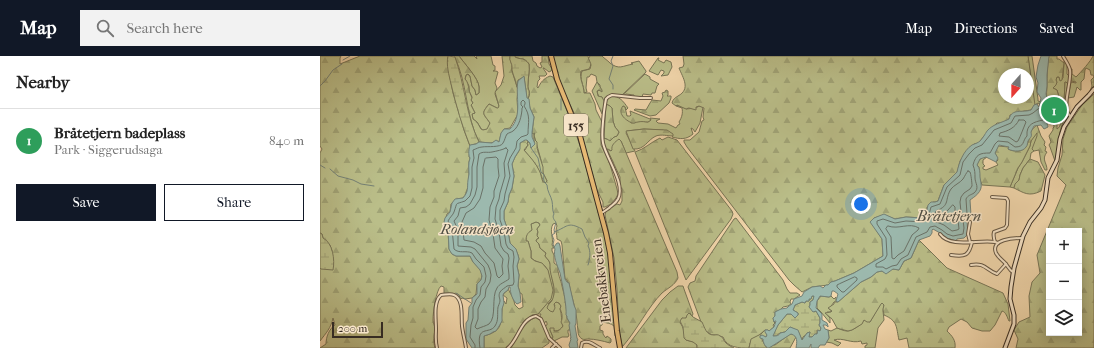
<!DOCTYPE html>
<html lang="en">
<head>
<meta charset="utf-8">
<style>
  :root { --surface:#fff; --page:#f2f2f2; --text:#222; --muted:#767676; --line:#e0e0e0; --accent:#111827 }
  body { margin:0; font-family:"IM FELL French Canon",serif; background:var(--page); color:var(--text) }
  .controls { position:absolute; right:12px; bottom:12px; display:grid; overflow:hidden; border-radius:0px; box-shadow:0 2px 10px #0003 }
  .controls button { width:36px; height:36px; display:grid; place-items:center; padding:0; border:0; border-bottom:1px solid var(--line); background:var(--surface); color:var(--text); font:20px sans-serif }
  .compass { position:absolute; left:678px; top:12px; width:36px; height:36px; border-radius:50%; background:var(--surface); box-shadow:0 2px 10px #0003; rotate:201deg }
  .scale { position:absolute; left:12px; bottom:10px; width:51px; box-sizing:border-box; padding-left:4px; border:2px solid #372c22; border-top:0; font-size:11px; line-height:14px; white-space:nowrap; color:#372c22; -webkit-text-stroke:3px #f7e5c9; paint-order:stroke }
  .you { position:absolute; left:541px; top:148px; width:14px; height:14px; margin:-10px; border:3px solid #fff; border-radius:50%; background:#1a73e8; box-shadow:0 0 0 6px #1a73e833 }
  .badge { display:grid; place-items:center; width:26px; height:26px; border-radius:50%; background:var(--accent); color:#fff; font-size:13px; font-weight:700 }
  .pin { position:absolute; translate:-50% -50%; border:2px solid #fff; box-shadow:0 1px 4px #0006 }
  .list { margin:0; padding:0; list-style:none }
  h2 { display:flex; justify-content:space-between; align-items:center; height:52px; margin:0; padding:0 16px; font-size:17px }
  h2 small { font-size:13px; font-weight:400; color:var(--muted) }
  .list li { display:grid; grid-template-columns:26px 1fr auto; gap:12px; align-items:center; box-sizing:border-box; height:64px; padding:0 16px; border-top:1px solid var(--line) }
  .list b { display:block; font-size:15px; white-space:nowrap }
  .list p { margin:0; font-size:13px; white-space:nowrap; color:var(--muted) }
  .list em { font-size:13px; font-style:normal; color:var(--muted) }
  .actions { display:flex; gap:8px; padding:12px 16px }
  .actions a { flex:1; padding:9px 0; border:1px solid var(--accent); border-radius:0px; text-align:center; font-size:14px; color:var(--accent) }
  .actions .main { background:var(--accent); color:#fff }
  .icon { flex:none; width:22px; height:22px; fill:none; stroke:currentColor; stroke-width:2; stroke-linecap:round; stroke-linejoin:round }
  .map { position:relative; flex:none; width:774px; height:292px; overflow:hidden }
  header { display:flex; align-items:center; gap:24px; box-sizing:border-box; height:56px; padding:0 20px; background:var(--accent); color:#fff }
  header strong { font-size:19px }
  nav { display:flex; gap:22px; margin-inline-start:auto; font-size:14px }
  .search { width:280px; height:36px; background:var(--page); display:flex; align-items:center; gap:10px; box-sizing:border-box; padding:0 14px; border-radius:0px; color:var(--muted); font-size:15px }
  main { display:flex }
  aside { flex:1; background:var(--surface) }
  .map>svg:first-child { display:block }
  .grass { fill:#babe89; stroke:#787556 }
  .forest { fill:url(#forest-firs); stroke:#787556; fill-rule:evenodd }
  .wetland { fill:url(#wetland-marsh); stroke:#787556 }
  .park { fill:url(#park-tufts); stroke:#787556 }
  .water { fill:#9cb9ae; stroke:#748176; fill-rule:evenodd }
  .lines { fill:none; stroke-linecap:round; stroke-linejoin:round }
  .shore { stroke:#6a7268; stroke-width:1 }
  .stream { stroke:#748176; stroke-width:1 }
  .minor-casing { stroke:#665744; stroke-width:4 }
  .secondary-casing { stroke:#372c22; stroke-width:5 }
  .primary-casing { stroke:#372c22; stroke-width:6 }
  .minor { stroke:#f7e5c9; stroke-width:2 }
  .secondary { stroke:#f7e5c9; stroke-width:3 }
  .primary { stroke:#e9bc76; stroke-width:4 }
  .labels { text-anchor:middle; stroke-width:3; stroke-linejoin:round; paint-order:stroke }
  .shield { fill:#f7e5c9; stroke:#716454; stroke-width:1 }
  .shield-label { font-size:13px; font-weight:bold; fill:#372c22 }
  .street-label { font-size:14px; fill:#372c22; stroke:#f7e5c9 }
  .water-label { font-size:15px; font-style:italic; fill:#504f45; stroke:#f7e5c9 }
</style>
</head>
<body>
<header>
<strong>Map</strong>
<div class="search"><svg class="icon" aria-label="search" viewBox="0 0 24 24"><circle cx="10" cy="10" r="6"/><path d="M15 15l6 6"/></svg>Search here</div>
<nav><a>Map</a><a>Directions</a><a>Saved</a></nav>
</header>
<main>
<aside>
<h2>Nearby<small></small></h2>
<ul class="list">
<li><span class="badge" style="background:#2e9e5b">1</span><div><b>Bråtetjern badeplass</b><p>Park · Siggerudsaga</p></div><em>840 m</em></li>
</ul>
<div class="actions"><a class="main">Save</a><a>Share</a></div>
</aside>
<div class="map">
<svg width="774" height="292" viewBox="0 0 774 292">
  <defs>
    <pattern id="forest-firs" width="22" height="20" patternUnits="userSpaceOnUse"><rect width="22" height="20" fill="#babe89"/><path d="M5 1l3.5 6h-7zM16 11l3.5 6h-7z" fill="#a0a376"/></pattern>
    <pattern id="wetland-marsh" width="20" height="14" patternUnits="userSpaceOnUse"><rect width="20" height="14" fill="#babe89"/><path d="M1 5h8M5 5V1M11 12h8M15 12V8" fill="none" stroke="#a0a376"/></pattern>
    <pattern id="park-tufts" width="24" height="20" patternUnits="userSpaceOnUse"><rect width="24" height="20" fill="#babe89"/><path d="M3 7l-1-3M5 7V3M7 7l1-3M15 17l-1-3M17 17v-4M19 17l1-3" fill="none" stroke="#a0a376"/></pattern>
  </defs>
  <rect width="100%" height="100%" fill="#f2d7ac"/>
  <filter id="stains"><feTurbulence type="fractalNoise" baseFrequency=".005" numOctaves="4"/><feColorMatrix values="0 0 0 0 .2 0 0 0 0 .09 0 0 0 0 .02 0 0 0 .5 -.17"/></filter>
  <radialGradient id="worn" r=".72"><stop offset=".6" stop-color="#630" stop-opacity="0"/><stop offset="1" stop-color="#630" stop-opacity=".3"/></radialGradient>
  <g class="grass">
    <path d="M 139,0 L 154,0 L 157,3 L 156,0 L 171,0 L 173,9 L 175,10 L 175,14 L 173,15 L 176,15 L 178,16 L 175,27 L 177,32 L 175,38 L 179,50 L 178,53 L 177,52 L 169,48 C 161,58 163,57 170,67 L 169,71 L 166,74 L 162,74 L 157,66 L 153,63 L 152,58 L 155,57 L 151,49 L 153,47 L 151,44 L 152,41 L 149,35 L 149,30 L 145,23 L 146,19 L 147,18 L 150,20 L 152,30 L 155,34 L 156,39 L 159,37 C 159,35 159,33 159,31 C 159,23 144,7 139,0 Z"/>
    <path d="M 270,0 L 282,0 C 285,3 287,4 290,7 C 299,14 302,10 313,8 L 311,7 L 319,5 L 326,15 L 326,16 L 302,39 L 289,39 L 286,42 L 285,47 L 284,47 L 282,41 L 279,41 L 277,36 L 279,34 L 280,34 L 280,29 L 277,26 L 276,20 L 271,18 L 269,21 L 267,21 L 266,32 L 267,36 L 264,37 C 264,29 259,23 262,15 L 270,13 L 271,9 L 268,3 Z"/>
    <polygon points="708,0 712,0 718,43 718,45 721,46 720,48 718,47 715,49 714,48"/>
    <polygon points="338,2 339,2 338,4 344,7 346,4 351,6 352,11 348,19 341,20 344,17 344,15 341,14 338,19 329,15"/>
    <polygon points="743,6 746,6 748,10 747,10 747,18 749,20 749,29 745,26 744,47 739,41 737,34 733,32 737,26 736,25 736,21 739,21 741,24 743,22 744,7"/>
    <polygon points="325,18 330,21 330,23 339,28 337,30 335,37 332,37 331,39 323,38 322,41 314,41 314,39 306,38 305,40 303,40 305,37"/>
    <path d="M 290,40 C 300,40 303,45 308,52 L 306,54 L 305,51 L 303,50 L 309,65 L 311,67 L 320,65 L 328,66 L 331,64 L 330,62 L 340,63 L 336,65 L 338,67 L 348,68 L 356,72 L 358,69 L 360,68 L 359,66 C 362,61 363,57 362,52 L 356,50 L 356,49 L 365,52 L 366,53 L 376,52 L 379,50 L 383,51 L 380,67 L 375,76 L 373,73 L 371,72 L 373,78 C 366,84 360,83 352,81 L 353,80 L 343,74 L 324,73 L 307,75 L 306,77 L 315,95 L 306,97 L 301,85 L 291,95 L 288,93 L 286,94 L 283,82 L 291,84 L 294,81 L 297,80 L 299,76 L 295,71 L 293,65 L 292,52 L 290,50 L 286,48 L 287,43 Z"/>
    <polygon points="715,77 716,77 718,78 713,94 714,95 711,97 710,103 703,112 700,119 699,124 694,131 694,132 690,131 698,112 702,106 710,90 711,85"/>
    <path d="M 216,166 L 219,167 L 220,169 L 217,173 L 218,176 L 217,178 L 219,182 L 217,183 L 216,185 L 219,188 L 220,192 L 226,197 L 225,200 L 229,205 L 231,210 L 230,212 L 234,232 L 234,242 L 228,248 L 235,250 L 234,248 L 236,246 L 239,247 L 241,250 L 240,253 C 242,258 241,265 243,270 C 241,273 239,275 235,275 L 234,274 L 230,274 L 233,281 L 232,283 L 228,278 L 225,270 L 227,269 L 227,267 L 226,265 L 224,268 L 220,260 L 221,258 L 218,258 C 219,257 229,245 229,244 C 231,236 230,215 225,210 C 221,206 215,206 211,202 L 211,195 L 208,185 L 206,186 L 206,179 L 209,175 L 211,175 L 211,168 Z"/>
    <polygon points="501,240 509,241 511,240 514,243 516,241 516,245 517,246 514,246 509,253 512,255 510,256 507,256 508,260 510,262 510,267 501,256 497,252 497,245"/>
    <path d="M 561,247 L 562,247 L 564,249 L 563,255 L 564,264 L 558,272 L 555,292 L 545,292 L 545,290 L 547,289 L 547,287 L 542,288 L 541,285 C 531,288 523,281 514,284 L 521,287 L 518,290 L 512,287 L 506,286 L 509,282 L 508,274 L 511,275 L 517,272 C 520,273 524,275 527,275 C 533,275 542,268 544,264 L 550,266 Z"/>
  </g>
  <g class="forest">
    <path d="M 0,0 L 21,0 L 20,2 L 20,8 L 40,0 L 128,0 L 128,11 L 133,37 L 144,74 L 150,90 L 149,101 L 150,102 C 148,107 149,112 149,118 C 149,126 148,136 143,142 L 137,143 L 131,148 L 130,156 L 127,158 L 124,168 L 128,174 L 129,193 L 132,198 L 136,200 L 150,200 L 153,206 L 161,214 L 162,219 L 161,224 L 157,228 L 156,238 L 152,242 L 145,243 L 142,242 L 141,243 L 138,238 L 125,238 L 124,237 L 124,231 L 121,230 C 116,234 113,256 113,264 C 113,267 115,270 115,273 C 114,280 113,285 115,292 L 0,292 L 6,288 C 6,281 9,273 15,269 L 13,262 C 11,272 6,277 0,285 L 0,212 L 1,213 L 12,195 L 10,189 L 3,182 L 2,178 L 0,177 L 0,97 L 2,93 L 0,90 Z"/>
    <path d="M 134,0 L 139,0 C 144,7 159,23 159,31 C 159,33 159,35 159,37 L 156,39 L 155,34 L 152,30 L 150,20 L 148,18 L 146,19 L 145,23 C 148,26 148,29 149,33 C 149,36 151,39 152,42 L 151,44 L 153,47 L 151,49 L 155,57 L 152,58 L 153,63 L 157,66 L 161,73 L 163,74 L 167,73 L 170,67 C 163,57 161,58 169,48 L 177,52 L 178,52 L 179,50 L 175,36 L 181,29 L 184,20 L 182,0 L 190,0 L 190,3 L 192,8 L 192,15 L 198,34 L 197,43 L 198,58 L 190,72 L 184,73 L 181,78 L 179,86 L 177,85 L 171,87 L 159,86 C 145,59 148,27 134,0 Z"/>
    <path d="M 195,0 L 212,0 L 213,5 L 216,7 L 217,10 L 220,12 L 222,11 L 220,7 L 222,6 L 222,0 L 228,0 L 229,8 L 232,13 L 231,15 L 229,16 L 224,12 L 223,12 L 227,18 L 225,20 L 219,20 L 220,23 L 218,25 L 217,31 L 218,32 C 221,26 223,23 230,20 L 233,21 L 254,72 L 262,96 L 283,173 L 289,203 L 296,281 L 295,280 L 294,270 C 291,267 286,267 283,266 L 282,269 L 280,270 L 280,274 L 283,275 L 283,278 L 285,281 L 286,282 L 287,280 L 291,283 L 291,286 L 290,287 C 283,285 275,283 268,283 C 265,283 265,284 262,283 C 259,281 258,278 258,275 C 257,268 257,260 255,254 C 254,246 250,236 249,227 L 247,226 L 247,224 L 245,223 L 242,189 L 241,185 L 237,183 C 237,178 235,175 237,170 L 236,167 L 233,168 C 229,175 234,182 232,189 L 234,192 L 232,192 L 232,195 L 234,199 L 234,207 L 238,210 C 237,217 241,224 242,230 C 245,241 247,252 247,262 L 250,267 L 250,274 L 248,274 L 248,277 L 249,279 L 248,281 L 242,281 L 234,285 L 232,283 L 233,281 L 230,274 L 230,272 L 234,272 L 234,275 C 238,276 241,273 243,270 L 241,266 C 243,262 242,256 240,253 L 241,250 L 239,247 L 236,246 L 234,248 L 235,252 L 233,256 L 230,255 L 227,252 C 228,247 232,247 233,242 C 237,232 230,221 230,211 C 230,210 230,209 230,208 C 230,205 227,203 225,200 L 226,197 L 220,192 L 219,188 L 216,185 L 217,183 L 219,182 L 217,180 L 218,176 L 217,173 L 220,169 L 219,167 L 216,166 L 211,168 L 212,174 C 207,177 206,180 206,185 L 208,185 L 211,195 L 211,202 L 215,205 L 222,207 L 228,214 L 233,234 L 232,239 L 231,243 L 218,258 L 212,259 L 204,265 L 190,288 L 185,292 L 164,292 L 164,280 C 181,275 181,270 182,254 C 182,251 183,248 184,245 L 186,248 L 187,242 L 183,239 L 184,237 L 187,235 L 188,233 C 191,237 194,244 195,249 L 199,253 L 203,251 L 202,238 L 200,237 L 198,230 L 199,219 L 197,210 L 199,203 L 198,199 L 195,192 L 190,187 L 188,175 L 184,163 L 184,155 L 188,146 L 189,139 L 192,132 L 194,120 L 192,108 L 195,101 L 199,95 L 200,87 L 206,83 L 208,86 L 207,87 L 208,89 L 204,94 C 210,100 215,106 219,113 C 221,117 221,122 223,126 L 227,125 L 223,117 L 221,104 L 214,79 L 215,78 L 213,78 L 212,77 L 214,61 L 210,52 L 208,43 C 212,34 207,35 208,28 C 208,21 210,15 209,8 C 204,1 201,4 195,1 Z"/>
    <path d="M 233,0 L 268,0 C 269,7 273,6 269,13 L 261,15 C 259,23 264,29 264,37 L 270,37 L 275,48 L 276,54 L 282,66 L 281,83 L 281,89 L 289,105 L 297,133 L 298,138 L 296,142 L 291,148 L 285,151 L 283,151 L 283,146 L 277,134 L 260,74 L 255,59 L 240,27 Z"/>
    <path d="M 363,0 L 708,0 L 715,49 L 711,54 L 704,55 L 690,59 L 689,63 L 683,67 L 677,67 L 663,81 L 659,87 L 654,88 L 646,96 L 640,105 L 637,117 L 624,129 L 619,142 L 618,145 L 615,146 L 613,146 L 607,151 L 607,154 L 606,154 L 603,162 L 586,161 L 575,163 L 564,159 L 554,162 L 551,166 L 562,183 L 563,200 L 534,217 L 515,225 L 511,226 L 508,229 L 492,231 L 482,236 L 474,229 L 469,224 L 367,91 L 364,86 L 364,84 L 370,84 L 379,76 L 382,65 L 384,64 L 383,61 L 384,52 L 379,50 L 376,51 L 376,54 L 369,52 L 366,53 L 357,49 L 356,50 L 352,47 C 353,43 355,42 358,40 C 371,33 363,22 359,12 L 363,11 L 364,8 ZM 684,18 L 708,18 L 708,42 L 684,42 Z"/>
    <path d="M 729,0 L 737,0 L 737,3 L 739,3 L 744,7 L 742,24 L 740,25 L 739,21 L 737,21 L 736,24 L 737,26 L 736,29 L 733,32 L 737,34 L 739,41 L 734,45 L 729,43 L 727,43 C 726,38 727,35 727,30 C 727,20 727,10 729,0 Z"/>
    <path d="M 773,0 L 774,0 L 774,30 L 772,34 L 770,35 L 772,30 L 771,24 L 774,21 L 773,19 L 771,19 L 770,14 L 766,12 L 765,14 L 764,23 L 761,26 L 761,34 L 760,34 L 757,31 L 754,41 L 748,42 L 751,26 L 756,27 L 756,26 L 751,25 L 751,13 L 752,13 L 752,18 L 756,21 C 761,16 771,5 773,0 Z"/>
    <polygon points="277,26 282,34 282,36 279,34 277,35 278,40 282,41 284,45 283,57 282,58 272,35"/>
    <path d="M 745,26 L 746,26 L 748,28 L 747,32 L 746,55 L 742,59 L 740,64 L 737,67 L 737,73 C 742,70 740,63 745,60 L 746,61 C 737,74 740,91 735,105 L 730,91 L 729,89 L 731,86 L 729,80 L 733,74 L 733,72 L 734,71 C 732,62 738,57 745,52 L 744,47 Z"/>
    <polygon points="346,34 348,35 348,39 347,40 351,40 351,42 349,47 336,59 330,60 314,54 315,53 326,54 330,47 332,44 341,45 343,40 342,37 345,36"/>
    <path d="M 774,38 L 774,292 L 696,292 L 698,283 L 694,274 L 699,266 L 710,261 L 709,240 L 712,226 L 720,217 L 717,199 L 746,129 L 737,120 L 738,112 L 742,99 L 743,83 L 747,71 L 762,49 ZM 729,175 L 759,175 L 759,277 L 729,277 Z"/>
    <polygon points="286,48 290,50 292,52 293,65 295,71 299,76 297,80 294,81 290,85 287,83 284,82"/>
    <path d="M 303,50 L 305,51 L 307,60 L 310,60 L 311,59 L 310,55 L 330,63 L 331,64 L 328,66 C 325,66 322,65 318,66 C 315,66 315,68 312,67 C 305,64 297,57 303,50 Z"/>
    <path d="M 717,69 L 721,80 L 725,86 L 724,89 L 726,91 L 725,95 L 727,96 C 721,104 727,106 727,114 L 725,114 L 721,106 L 719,94 L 714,95 L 712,93 L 717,80 L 717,77 L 711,85 L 710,90 L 702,106 L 698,112 L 690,131 L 662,129 L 661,126 L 659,123 L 659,111 L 657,109 C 659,104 661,100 667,101 L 663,104 L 663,108 L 665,110 L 663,111 L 663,113 L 666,114 L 678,109 L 676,106 L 678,104 L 675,97 L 678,90 L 689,91 L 688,93 C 692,95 694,95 698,95 C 709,94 708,83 711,75 C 713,72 715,71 717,69 Z"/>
    <path d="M 324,73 L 347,74 L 353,78 L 353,80 C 348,80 341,78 336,80 C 327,84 325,94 313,93 L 306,75 Z"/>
    <path d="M 348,81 L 357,84 L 412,155 L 413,158 L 411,163 L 366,224 L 315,96 C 325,93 331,86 340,82 L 342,84 Z"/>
    <path d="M 299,83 L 301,85 L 357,216 L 358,222 C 355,229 348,232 342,237 C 328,251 317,274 303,290 L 302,290 L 299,273 L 297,233 L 294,202 L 285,159 L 286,155 L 297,148 L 300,149 L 302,145 L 302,133 L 300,130 L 300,121 L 287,93 L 291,95 L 292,94 C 291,89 295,86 299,83 Z"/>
    <path d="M 710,103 L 718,106 L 725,119 L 721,135 C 709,141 704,137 694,132 L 695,128 L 699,124 L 700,119 L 703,112 Z"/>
    <path d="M 416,162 L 463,224 L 467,233 L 470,237 L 477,237 L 480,239 L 474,243 L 471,243 L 470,246 L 471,248 L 468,250 L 463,251 L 460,254 L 455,256 L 455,260 L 453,262 L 454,266 L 455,267 L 453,269 L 454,271 L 449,275 L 448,274 L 445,274 L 430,287 L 429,292 C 419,292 407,292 403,281 L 396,279 L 392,279 L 384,274 L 368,231 L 370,227 L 375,225 L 376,220 L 414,163 Z"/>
    <path d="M 599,184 L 627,212 L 683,237 L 688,248 L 690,265 L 689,265 C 687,261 686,256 682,255 L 675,269 L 670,275 L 662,275 L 652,272 L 647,266 L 641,263 L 629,271 L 627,275 C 632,280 636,284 635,292 L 589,292 L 587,282 L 579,284 C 576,271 578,265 564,259 L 563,253 L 564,249 L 562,247 L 561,248 L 550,266 L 547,266 L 544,264 L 542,268 L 532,274 L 528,275 L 520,273 L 517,272 L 512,263 L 505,257 L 511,256 L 512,255 L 508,252 L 514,248 L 514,246 L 518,246 L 541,226 L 551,221 L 557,216 L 573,213 L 579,214 L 584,205 L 591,202 Z"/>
    <path d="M 358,230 L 363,230 L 364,233 L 373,258 L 372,260 L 370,257 L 365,263 L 362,262 L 360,267 C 364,271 364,278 366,284 L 374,286 L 377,289 L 377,292 L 306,292 L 342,244 L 350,236 Z"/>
    <path d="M 216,261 L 220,264 L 229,284 L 229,287 L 222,292 L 191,292 C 197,280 203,267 216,261 Z"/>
    <polygon points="470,278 474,278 476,281 470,292 448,292 452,289 455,289"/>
  </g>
  <g class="wetland">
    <path d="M 128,0 L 135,1 C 145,29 146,60 159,86 C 156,89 151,88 150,90 C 142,70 136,49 131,28 C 129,19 126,9 128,0 Z"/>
    <path d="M 190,0 L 195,0 L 195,1 C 201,4 204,1 209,8 C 210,15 208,21 208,28 C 207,35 211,33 208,43 L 207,43 C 206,35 205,28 204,21 L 198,24 L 197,31 C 196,25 193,19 192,14 C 192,10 192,9 191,7 C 189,0 190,6 190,0 Z"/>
    <path d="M 215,77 L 214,79 L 215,84 L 217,86 L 217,92 L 223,111 L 223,117 L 227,125 L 225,127 C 222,124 222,120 220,116 C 216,107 210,101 204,94 L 205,94 L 208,89 L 207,87 L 208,86 L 210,87 L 211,92 L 214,89 C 216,85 212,83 213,78 Z"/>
    <path d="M 0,177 L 2,178 L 3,182 C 13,187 15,204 13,214 L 1,213 L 0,212 Z"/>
    <polygon points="492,240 494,240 493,244 490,246 490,249 489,251 494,256 496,255 500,262 500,267 499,269 501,272 500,275 497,274 497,278 496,278 492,281 489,281 490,276 487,277 487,278 483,281 482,284 478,275 470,271 465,276 460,277 456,280 452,280 458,269 467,258 471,258 475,262 478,259 478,257 473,254 475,249 482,246 485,247 486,245 489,245 489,243 491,243"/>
    <path d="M 369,257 L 373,261 L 382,266 C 385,272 386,279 394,279 C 396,279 398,278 400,280 C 404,281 403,285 406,287 C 408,289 412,291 414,292 L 377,292 L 377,289 L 373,286 L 366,284 L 364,282 L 363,271 L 360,265 L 362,262 L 366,262 L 367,259 Z"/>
    <path d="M 445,274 L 447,279 L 446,281 L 444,281 L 441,279 L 440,280 C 443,284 443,287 447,292 L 429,292 L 431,283 L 441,278 Z"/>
  </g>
  <polygon class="park" points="740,41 744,48 741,49 738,55 734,67 730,68 727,65 728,61 730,59 730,54 733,53 734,50 737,47 737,43"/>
  <g class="water">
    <path d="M 721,0 L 729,0 L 727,19 L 727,30 L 726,38 L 728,45 L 727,50 L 730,55 L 730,60 C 725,62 727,67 728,71 L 724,73 L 721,69 L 714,70 L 711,76 C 712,82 711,80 708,85 C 707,87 708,89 706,91 C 703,96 694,96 688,93 L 689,91 L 679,89 L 675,97 L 678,102 L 676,106 L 666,101 L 660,103 L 657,109 C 660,112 660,116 660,121 C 660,123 661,125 661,127 C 663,136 654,141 650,144 L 651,159 L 647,165 L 648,178 L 644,182 L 637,183 L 636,185 L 626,182 L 620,177 L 613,173 L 612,174 L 612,177 L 610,180 L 599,184 L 591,202 L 584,205 L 579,214 L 573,213 L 566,218 L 562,215 L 557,216 L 551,221 L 541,226 L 518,246 L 516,245 L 518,238 L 514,235 L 512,235 L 511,240 L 509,241 L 500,240 L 497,245 L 496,252 L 502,258 L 502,264 L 507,267 L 508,270 L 508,271 L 506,269 L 503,269 L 505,273 L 508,274 L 509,282 L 505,289 L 500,289 L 498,292 L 491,292 L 491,288 L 489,292 L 476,292 C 477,286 478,280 471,278 L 449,292 C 445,292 443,286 443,283 L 440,282 L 440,280 L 442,279 L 446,281 L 447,279 L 445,276 L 445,274 L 448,274 L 449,275 L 454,271 L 456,265 L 455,265 L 454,266 L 453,262 L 455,260 L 455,256 L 461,253 L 467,252 L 469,250 L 472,248 L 474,243 L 482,240 L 484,236 L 492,231 L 500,230 L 503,232 L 506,229 L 508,229 L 511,226 L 515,225 L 534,217 L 563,200 L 562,183 L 550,166 L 554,162 L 564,158 L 575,163 L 586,161 L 603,162 L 606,157 L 606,154 L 607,154 L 608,149 L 611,146 L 615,146 L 618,145 L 624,129 L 637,116 C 639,107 643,95 652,89 C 654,88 658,87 660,85 C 663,82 665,78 667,75 C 673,68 681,67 689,63 C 692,52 702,57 711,54 L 714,49 L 717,48 L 719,51 L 721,42 L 717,36 L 718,27 L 716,21 L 718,9 ZM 492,240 L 494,240 L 493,244 L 490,246 L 490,249 L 489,251 L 493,256 L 496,255 L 500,262 L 500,267 L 499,269 L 501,272 L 500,275 L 498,274 L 497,278 L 495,278 L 492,281 L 489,281 L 490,276 L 487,277 L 482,284 L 478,274 L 470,271 L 465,276 L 460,277 C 459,280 456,280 453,280 L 458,269 L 467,258 L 471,258 L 475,262 L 478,259 L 478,257 L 473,254 L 475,249 L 482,246 L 485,247 L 486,245 L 489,245 L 489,243 L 491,243 Z"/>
    <path d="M 204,20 L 207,42 L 209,43 L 210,52 L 214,61 L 212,76 L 212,81 L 215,88 L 211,92 L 210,87 L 207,84 L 205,84 L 200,87 L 200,93 L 195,101 L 192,108 L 194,120 L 192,132 L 189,139 L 188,146 L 184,155 L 184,163 L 188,175 L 190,187 L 196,193 L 198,199 L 199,203 L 197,210 L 199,219 L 198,230 L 200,237 L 201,246 L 197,248 C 193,245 190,237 190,231 L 189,231 L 188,234 L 184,237 L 183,239 L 184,247 L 182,253 L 182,265 L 178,272 L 176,275 L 173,276 L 170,278 L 164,280 L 164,292 L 152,292 L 146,283 L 146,267 L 148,264 L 149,251 L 152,247 L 152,242 L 157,238 L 157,228 L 161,224 L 162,220 L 160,214 L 153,206 L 150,200 L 136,200 L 132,198 L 130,195 L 129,193 L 128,174 L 124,166 L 125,162 L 130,156 L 132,147 L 135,143 L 143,142 C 149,135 147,132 148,124 C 148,122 149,120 149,118 C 149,112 148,108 150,102 C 148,99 149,92 150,89 L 156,88 L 159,86 L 172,87 L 176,84 L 179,86 L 181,77 L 184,73 L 190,73 C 203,60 195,40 198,25 Z"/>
    <path d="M 237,187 L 239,187 L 240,190 L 245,223 L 247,226 L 249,227 L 254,249 L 256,254 L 256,267 L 255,270 L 257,282 L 258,284 L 257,285 L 258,292 L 250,292 L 249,289 L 251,283 L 250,282 L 251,282 L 249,269 L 250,267 L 247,262 L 247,260 L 246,259 C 247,251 242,226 240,217 C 237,209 233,200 235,193 L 234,191 Z"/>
  </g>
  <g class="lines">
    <g class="shore">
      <path d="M 723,52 L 725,56 L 723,64 C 714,66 706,68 707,80 C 702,85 705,91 695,91 L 688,86 L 678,85 L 675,88 L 670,97 C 660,97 656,98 653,109 C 655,114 655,117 655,122 C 655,127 660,132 654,137 C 651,139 648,139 646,143 L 647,158 L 643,164 L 644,172 L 643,178 L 633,180 L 627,178 L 622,174 L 615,170 L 610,171 L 607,176 L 596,181 L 588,199 L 581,203 L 577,209 L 572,210 L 566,213 L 563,211 L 556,211 L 556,208 L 565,203 L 567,199 L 566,182 L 557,168 L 557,165 L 563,163 L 575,167 L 586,165 L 604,166 L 608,162 L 611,151 L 620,148 L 627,131 L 640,119 L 643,106 L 649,98 L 655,92 L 662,89 L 674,74 L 691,67 L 695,60 L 709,59 L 713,57 L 718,53 Z"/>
      <path d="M 699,64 L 704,64 L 706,66 C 703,73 701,79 698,85 L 696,86 L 689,81 L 679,80 L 680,77 C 688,75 695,72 699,64 Z"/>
      <path d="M 186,92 L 188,94 L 184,107 L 185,120 L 180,137 L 179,143 L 176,151 L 175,163 L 179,176 L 181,190 L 184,195 L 188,198 L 189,202 L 188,210 L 189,219 L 189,223 C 185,226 179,228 177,232 C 171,241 177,261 169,268 C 166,270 161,271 157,273 L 155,271 L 158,263 L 158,253 L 161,246 L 165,241 L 166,233 L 170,226 L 171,219 L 170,214 L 168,209 L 155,193 L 151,191 L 138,190 L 138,174 L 134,165 L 138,160 L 140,152 L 146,151 L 150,148 L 155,139 L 157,131 L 157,111 L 159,98 C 163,95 167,97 172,96 C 177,95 182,94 186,92 Z"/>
      <polygon points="166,102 176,101 178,103 178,111 179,120 174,135 174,141 170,151 169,164 173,178 175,192 183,203 182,210 183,218 179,222 177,220 174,207 165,197 161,190 154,186 144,184 142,166 146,157 154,152 160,143 163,132 163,111 165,103"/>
      <path d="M 648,115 L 650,116 C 651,118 652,127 652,130 L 650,133 L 644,137 L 641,141 L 640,146 L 641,156 L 638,164 L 639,173 L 637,174 L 632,175 L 624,169 L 614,165 L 613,163 L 616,155 C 631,149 624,144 631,133 C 634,129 640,127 643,123 C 645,120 646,117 648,115 Z"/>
      <polygon points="633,149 635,151 635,155 632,164 630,165 623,162 623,160"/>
      <path d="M 568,170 C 579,174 589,166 599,172 L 598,174 L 592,179 L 584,195 L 578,199 L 574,203 L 572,202 L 571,181 L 566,173 Z"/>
      <polygon points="535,221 537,222 537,224 524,236 522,236 517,231 517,229 519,228"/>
      <path d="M 155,292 L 155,289 L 150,281 L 151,269 L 153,262 L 153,251 L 156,244 L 160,239 L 161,231 L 165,226 L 166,220 L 164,211 L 156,203 L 152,197 C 146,194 139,198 134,193 L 132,173 L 128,165 C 130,161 133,159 134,156 C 138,145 134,149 145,145 L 150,140 L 152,132 L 152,111 L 154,102 L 153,94 C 156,93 159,91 162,91 C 167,90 181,92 183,87 C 185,84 185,81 187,78 C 188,77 192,76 193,75 C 199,71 202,59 202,52 L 203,51 L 201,49 L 201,46 L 203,44 L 205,46 L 205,48 L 204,50 C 211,60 208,66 208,78 L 207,79 L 201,81 L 197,85 L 196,92 L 190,102 L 188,108 L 190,120 L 185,138 L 184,145 L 180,154 L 180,164 L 184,175 L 186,188 L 188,192 L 193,195 L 194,201 L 193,210 L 194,226 L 193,229 L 187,230 C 185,232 182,233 180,236 C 178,240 180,242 180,245 C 180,246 178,251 178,251 C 177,258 179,264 175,270 C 169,279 156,268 160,292"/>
    </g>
    <g class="stream">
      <polyline points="293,0 291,5 293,10 289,23 293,29 293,33"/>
      <polyline points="23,4 30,0"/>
      <polyline points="0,30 5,25 13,14 22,8"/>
      <polyline points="241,54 241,43"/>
      <path d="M 211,92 L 218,102 L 221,116 L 224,119 C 223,123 224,126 227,129 C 227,135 231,140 232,145 C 233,150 232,154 234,158 C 232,161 234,164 236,166 L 234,174 L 235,177 L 232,179 L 234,184 L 233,188 L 234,191"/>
      <polyline points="0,109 5,112"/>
      <polyline points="10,113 18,120 33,124 41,128 54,130"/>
      <path d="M 234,176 C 248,171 247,165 262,173 L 265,181 L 269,187 L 268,190 C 271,195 270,203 268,209"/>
      <polyline points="136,237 151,247"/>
    </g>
    <defs>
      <g id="minor">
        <path d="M 743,0 C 745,4 749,9 750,14 C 752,26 741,51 750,60"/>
        <path d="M 672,141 L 686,142 L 687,143 L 688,145 L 687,169 L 685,172 L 674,176 C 673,179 674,183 675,186 L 678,187"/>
        <path d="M 281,157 C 284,156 286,154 289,152 C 292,149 296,147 298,143 C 306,128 286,102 283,87 C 281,78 284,53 286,43 L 288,41 L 292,39 L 320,42 L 331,42"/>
        <path d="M 620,178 C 631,193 659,183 675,186"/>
        <polyline points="650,186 648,178 650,166"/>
        <path d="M 631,199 C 645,201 649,200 652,186"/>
        <path d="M 651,209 C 665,206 667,215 677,218 L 686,208"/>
        <path d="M 693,216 C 689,214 688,210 685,207 C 682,204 678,201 676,197 C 670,183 694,182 702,182"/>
        <path d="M 117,292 C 115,284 116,280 116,273 C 116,263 113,246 121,239 C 125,239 130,237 134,239 C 144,243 141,262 142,270 C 143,278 145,285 146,292"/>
        <path d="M 188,292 C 199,283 200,263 216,260 L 221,263 L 229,282 L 240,292"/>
        <polyline points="232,292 236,288"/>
        <path d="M 261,292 L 262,287 C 268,283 274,289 280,292"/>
      </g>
      <polyline id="secondary" points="685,292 694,268 694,259 690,243 691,231 694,212 703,180 710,166 721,152 725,144 728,122 737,104 740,83 744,71 757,51 769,39 774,33"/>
      <polyline id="primary" points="231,0 237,23 260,80 286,177 290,197 297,275 300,292"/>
    </defs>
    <use href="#minor" class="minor-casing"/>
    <use href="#secondary" class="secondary-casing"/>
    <use href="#primary" class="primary-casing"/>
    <use href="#minor" class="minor"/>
    <use href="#secondary" class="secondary"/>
    <use href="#primary" class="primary"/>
  </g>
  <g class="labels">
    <rect class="shield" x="244" y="58" width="24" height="22" rx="3"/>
    <g class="shield-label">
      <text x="256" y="74">155</text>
    </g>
    <g class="street-label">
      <text transform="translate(281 225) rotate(-97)" y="5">Enebakkveien</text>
    </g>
    <g class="water-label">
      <text x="629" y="165">Bråtetjern</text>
      <text x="157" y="178">Rolandsjøen</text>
    </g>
  </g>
  <rect width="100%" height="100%" filter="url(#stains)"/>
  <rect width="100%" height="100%" fill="url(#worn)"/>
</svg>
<div class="controls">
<button>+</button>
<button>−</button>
<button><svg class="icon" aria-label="layers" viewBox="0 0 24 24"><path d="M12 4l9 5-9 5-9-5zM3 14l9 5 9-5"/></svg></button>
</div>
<svg class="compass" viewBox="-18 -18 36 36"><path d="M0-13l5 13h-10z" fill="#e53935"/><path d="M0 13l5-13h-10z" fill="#767676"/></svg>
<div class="scale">200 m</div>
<div class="you"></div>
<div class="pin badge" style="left:734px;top:54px;background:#2e9e5b">1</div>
</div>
</main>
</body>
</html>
